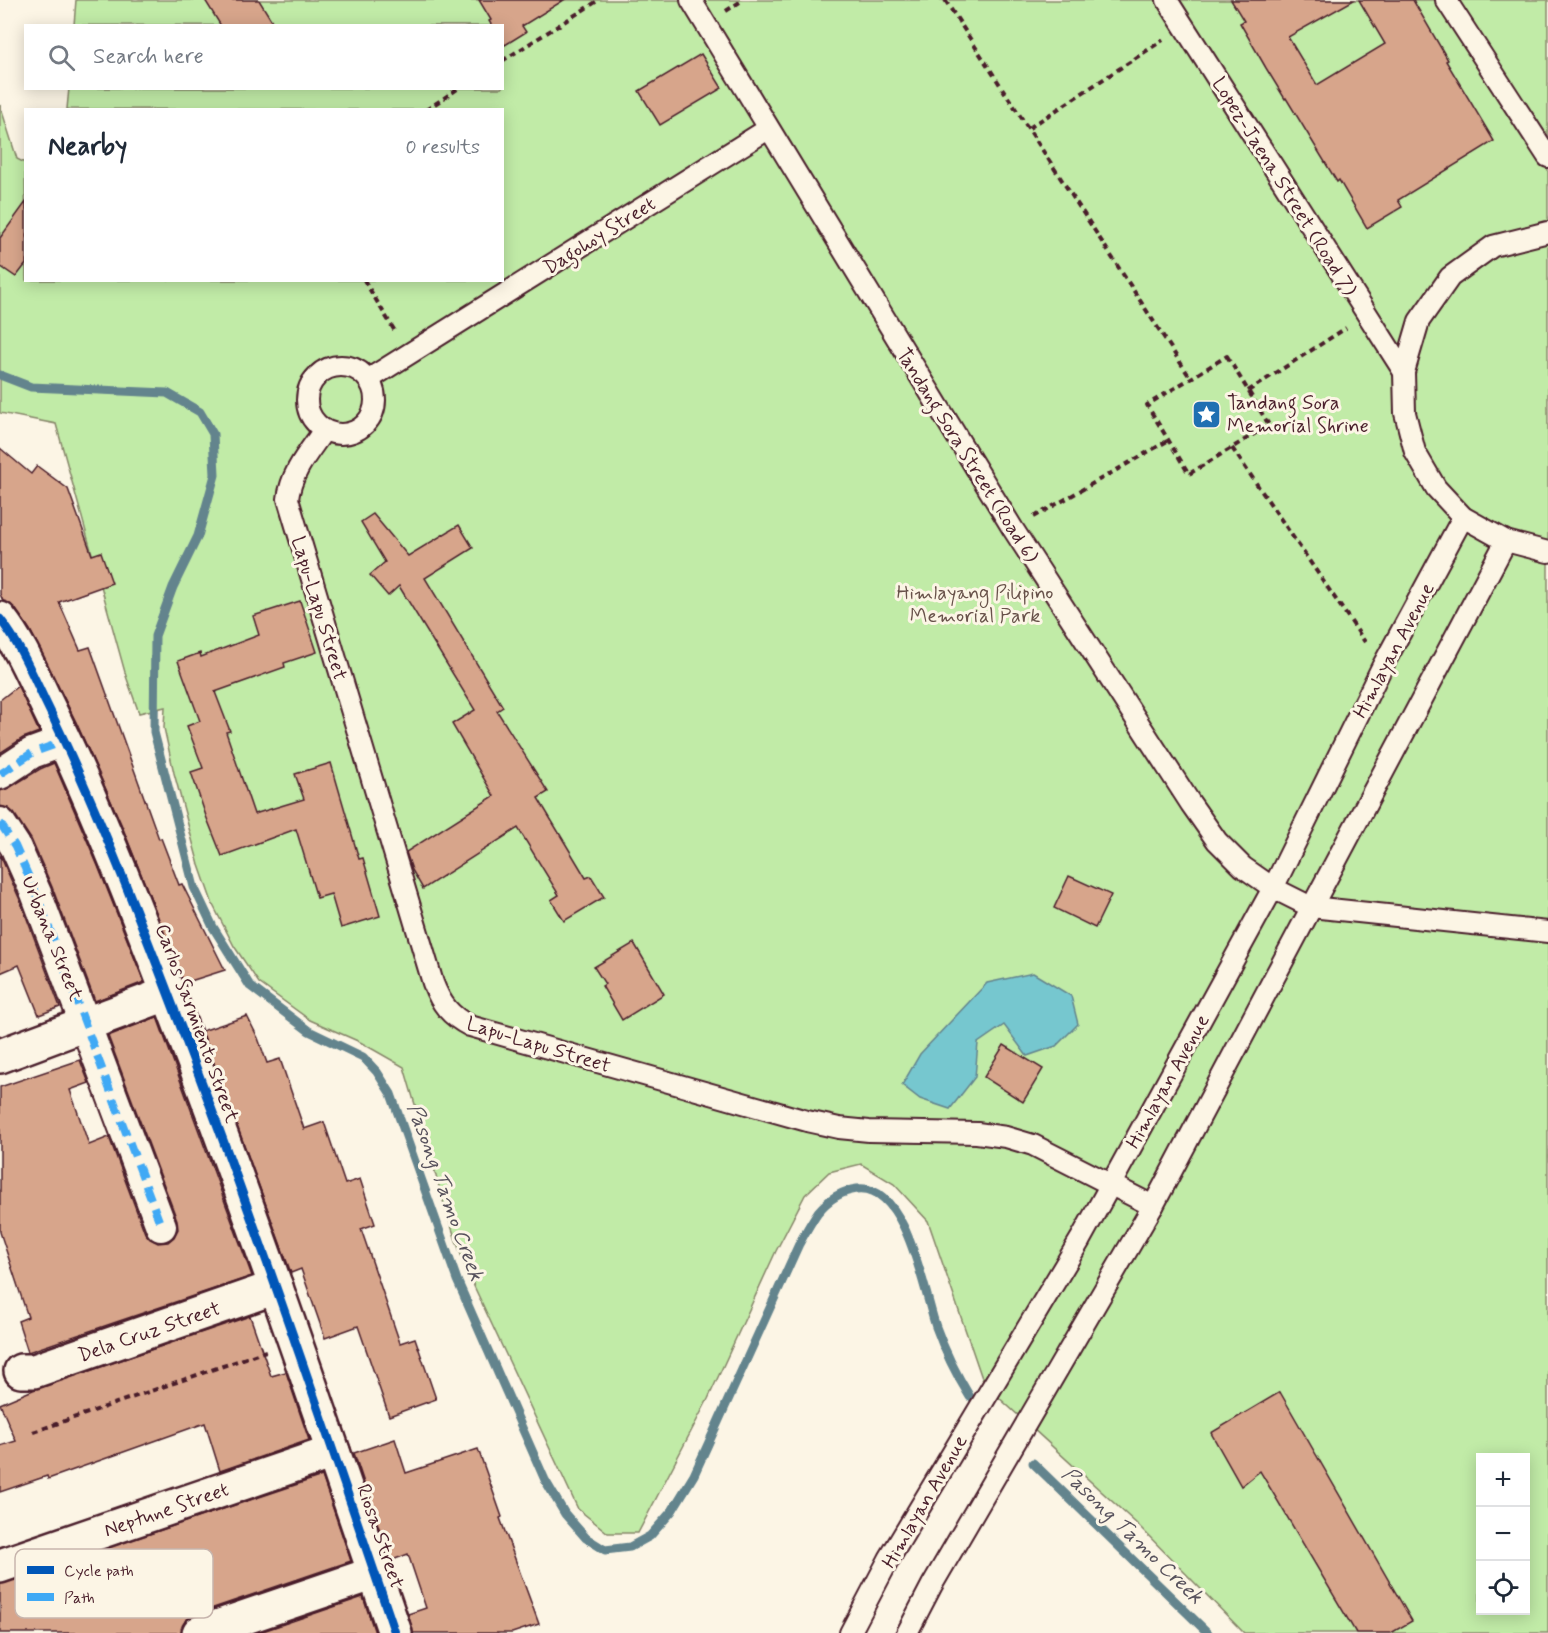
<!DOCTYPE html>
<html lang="en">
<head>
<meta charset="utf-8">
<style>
  :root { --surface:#fff; --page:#f6f6f7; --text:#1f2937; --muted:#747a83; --line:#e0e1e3 }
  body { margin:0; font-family:Mynerve,sans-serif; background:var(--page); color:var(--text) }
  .controls { position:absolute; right:18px; bottom:18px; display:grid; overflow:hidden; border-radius:0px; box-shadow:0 3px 15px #0003 }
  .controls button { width:54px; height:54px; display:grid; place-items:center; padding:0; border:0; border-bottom:2px solid var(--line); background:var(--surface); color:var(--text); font:30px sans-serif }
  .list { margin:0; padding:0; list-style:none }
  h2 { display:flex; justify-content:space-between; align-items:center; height:78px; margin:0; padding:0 24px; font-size:26px }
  h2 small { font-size:20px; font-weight:400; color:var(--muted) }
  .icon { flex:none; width:33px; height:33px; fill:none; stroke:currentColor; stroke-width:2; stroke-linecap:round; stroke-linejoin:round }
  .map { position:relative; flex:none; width:1548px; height:1633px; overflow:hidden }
  .search { position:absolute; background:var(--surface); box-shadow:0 3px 15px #0003; left:24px; top:24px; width:480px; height:66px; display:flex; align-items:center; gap:15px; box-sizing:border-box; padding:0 21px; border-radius:0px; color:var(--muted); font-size:22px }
  .panel { position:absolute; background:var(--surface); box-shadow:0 3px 15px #0003; left:24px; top:108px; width:480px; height:174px; border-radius:0px }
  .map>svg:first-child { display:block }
  .green { fill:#c1eba7; stroke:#868569; stroke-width:1.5; fill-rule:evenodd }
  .water { fill:#76c7cf; stroke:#64848d; stroke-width:1.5 }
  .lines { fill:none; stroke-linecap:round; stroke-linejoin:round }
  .stream { stroke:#64848d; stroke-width:9 }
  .building { fill:#d7a58b; stroke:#4a1f2b; stroke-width:1.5 }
  .service-casing { stroke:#4a1f2b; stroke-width:24 }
  .pedestrian-casing { stroke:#4a1f2b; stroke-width:34 }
  .minor-casing { stroke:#4a1f2b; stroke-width:38 }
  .path { stroke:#4a1f2b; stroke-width:4; stroke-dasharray:6 4.5; stroke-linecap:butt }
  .service { stroke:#fcf5e5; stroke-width:20 }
  .pedestrian { stroke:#fcf5e5; stroke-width:30 }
  .minor { stroke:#fcf5e5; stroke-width:33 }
  .quiet { stroke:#3fa9f5; stroke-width:8; stroke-dasharray:15 8; stroke-linecap:butt }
  .cycleway-casing { stroke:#fcf5e5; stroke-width:13 }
  .cycleway { stroke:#0057b8; stroke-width:9 }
  .labels { text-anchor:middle; stroke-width:6; stroke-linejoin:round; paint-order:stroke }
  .street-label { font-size:20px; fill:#4a1f2b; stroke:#fcf5e5 }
  .poi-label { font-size:20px; fill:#4a1f2b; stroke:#fcf5e5; text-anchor:start }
  .park-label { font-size:20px; fill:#68524a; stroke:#fcf5e5 }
  .water-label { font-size:21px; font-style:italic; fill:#57515c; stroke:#fcf5e5 }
  .key { fill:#fcf5e5; stroke:#c7b5ad; stroke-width:1.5 }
  .key-label { font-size:16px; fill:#4a1f2b }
</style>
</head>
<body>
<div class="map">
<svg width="1548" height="1633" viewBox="0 0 1548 1633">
  <rect width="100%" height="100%" fill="#fcf5e5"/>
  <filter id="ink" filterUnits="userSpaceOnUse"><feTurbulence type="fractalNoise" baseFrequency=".0167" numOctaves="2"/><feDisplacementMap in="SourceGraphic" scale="12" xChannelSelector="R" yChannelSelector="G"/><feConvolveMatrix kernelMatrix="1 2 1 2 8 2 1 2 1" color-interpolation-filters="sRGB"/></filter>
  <g filter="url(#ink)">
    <path class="green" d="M 76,0 L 1548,0 L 1548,1633 L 1244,1633 L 1138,1525 L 984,1384 L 928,1221 L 894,1184 L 861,1164 L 829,1172 L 805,1195 L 776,1251 L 708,1399 L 638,1533 L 608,1533 L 578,1509 L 466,1269 L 448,1217 L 404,1067 L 360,1042 L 310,1020 L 259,983 L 234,946 L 213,905 L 199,865 L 174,773 L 164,728 L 165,707 L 139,713 L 126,676 L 56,424 L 0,413 L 0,105 L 17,159 L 25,163 L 26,280 L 502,280 L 502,110 L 67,109 L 69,88 L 502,88 L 502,26 L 74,25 ZM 1480,1458 L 1526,1458 L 1526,1610 L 1480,1610 Z"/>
    <polygon class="water" points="1033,973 1071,996 1078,1024 1056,1046 1027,1056 1004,1025 978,1043 975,1077 950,1109 920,1099 902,1085 920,1054 987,983"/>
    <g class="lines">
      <g class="stream">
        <path d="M 0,375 L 31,387 L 167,393 L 200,412 L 213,434 L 215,475 L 198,536 L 173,587 L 155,636 L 154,732 L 194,887 L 213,927 L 250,986 L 309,1031 L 363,1057 L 377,1072 L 391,1094 L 457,1280 L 545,1480 L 565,1514 L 586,1538 L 605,1550 L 630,1547 L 650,1536 L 672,1511 L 694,1475 L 799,1244 C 805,1233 811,1222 818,1212 C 828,1200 841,1191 857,1189 C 906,1182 924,1292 936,1327 C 945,1352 956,1374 970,1397"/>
        <polyline points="1033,1463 1208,1633"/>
      </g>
    </g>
    <g class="building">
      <polygon points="205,0 259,0 275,26 221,26"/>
      <polygon points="479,0 564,0 522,26 526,32 505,45 502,42 502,26 492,26 489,21 491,20"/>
      <polygon points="1231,0 1354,0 1288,37 1317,85 1385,44 1359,0 1413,0 1448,60 1446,61 1494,141 1398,200 1402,207 1367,228 1339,180 1337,182 1286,98 1285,99 1266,68 1240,23 1244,21"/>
      <polygon points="701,54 722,88 660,125 639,91"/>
      <polygon points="26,202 26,264 16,277 0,266 0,238"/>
      <polygon points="0,448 31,474 37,466 68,489 92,555 101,552 112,583 59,602 80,650 90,647 159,839 161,838 179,885 182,884 225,970 184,983 122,826 76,722 30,630 15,608 3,601 0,594"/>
      <polygon points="373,514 408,556 459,525 473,548 425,578 503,707 497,711 548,792 538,798 586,878 591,876 604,897 564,921 551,900 559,895 518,828 423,889 412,870 406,852 494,796 452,724 475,710 399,586 388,596 370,575 385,562 361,522"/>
      <polygon points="300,601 317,652 284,663 285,667 215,692 230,731 226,732 254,814 304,799 295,774 331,763 359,859 363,858 380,916 341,928 331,894 317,898 296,829 222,856 206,816 191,772 203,768 187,726 200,721 178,661 200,653 201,657 259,635 253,616"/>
      <polygon points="18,686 39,732 23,738 0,753 0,700"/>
      <polygon points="54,763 98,866 144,982 95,1001 52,887 31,839 14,813 8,808 0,806 0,791 9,788 40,769"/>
      <polygon points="0,855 20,900 60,1007 39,1015 19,965 0,973"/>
      <polygon points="1069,876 1111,895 1095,928 1054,908"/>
      <polygon points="634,943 664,994 622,1020 602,986 605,984 594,967"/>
      <polygon points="247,1016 258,1038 267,1063 280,1059 304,1129 324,1122 345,1184 360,1179 375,1224 361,1229 400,1343 415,1338 436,1399 389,1416 358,1326 325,1338 301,1269 291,1273 202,1031"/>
      <polygon points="157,1017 252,1276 28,1352 18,1321 28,1317 0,1232 0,1087 80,1060 89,1083 70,1090 89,1145 109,1137 145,1233 150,1239 158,1243 168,1242 174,1237 178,1229 177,1220 108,1036"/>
      <polygon points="1004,1045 1043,1069 1023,1102 984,1077"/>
      <polygon points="250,1316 271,1376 286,1372 309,1440 220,1471 205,1423 48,1479 47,1476 0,1492 0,1446 16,1441 0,1404 33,1390"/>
      <polygon points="1280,1392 1412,1621 1391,1633 1356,1633 1260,1471 1241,1486 1211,1433"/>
      <polygon points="395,1439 406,1473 478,1449 502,1517 500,1518 539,1624 512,1633 413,1633 408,1614 426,1608 408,1554 390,1561 354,1453"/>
      <polygon points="322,1476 351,1561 193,1615 185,1621 181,1633 0,1633 0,1584"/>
      <polygon points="363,1597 375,1633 257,1633"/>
    </g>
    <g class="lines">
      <defs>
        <g id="service">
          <polyline points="691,0 1013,529 1191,804 1217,841 1243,867 1273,888 1311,907 1548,932"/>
          <polyline points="1167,0 1404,372"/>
          <polyline points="1446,0 1548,157"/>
          <polyline points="1548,232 1493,246 1450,277 1419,321 1404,372 1405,413 1415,452 1436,488 1463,517 1506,541 1548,552"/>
          <circle cx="341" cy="400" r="34"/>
          <polyline points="369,379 768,129"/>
          <path d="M 324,430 C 309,452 291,472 288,499 L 433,983 C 441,1004 450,1016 470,1026 L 807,1121 L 839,1128 L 869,1131 L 977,1133 L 1006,1137 L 1033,1145 L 1153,1206"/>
          <polyline points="850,1633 889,1559 1080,1240 1111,1184 1273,888 1382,667 1463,517"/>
          <polyline points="907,1633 932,1585 1153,1206 1506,541"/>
        </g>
        <g id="pedestrian">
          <polyline points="0,774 32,753 65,741"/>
          <polyline points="0,823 15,846 36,893 161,1226"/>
        </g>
        <g id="minor">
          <path d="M 0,619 C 20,644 33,676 47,705 C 80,772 109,842 136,911 C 230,1149 313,1391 395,1633"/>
          <polyline points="0,1056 169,993"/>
          <polyline points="21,1371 34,1371 276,1287"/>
          <polyline points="0,1566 333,1452"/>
          <polyline points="199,1633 375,1573"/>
        </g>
      </defs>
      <use href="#service" class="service-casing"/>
      <use href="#pedestrian" class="pedestrian-casing"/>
      <use href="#minor" class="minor-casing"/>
      <g class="path">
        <polyline points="945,0 1191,379"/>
        <polyline points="726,11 743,0"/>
        <polyline points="502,61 599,0"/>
        <polyline points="426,110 459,88"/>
        <polyline points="1029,128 1163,40"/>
        <polyline points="364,280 396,333"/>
        <polygon points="1227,356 1269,425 1189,474 1147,405"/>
        <polyline points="1248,391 1346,328"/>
        <polyline points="1232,448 1365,642"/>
        <polyline points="1034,517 1169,440"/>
        <polyline points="33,1432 266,1351"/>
      </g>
      <use href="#service" class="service"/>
      <use href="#pedestrian" class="pedestrian"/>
      <use href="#minor" class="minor"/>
      <g class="quiet">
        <polyline points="0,774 32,753 65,741"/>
        <polyline points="0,823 15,846 36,893 161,1226"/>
      </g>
      <defs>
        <path id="cycleway" d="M 0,619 C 20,644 33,676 47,705 C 80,772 109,842 136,911 C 230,1149 313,1391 395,1633"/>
      </defs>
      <use href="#cycleway" class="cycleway-casing"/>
      <use href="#cycleway" class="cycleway"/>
    </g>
  </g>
  <defs>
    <symbol id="sight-square" viewBox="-11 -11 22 22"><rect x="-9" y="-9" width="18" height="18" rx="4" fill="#1f6fb2" stroke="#fcf5e5"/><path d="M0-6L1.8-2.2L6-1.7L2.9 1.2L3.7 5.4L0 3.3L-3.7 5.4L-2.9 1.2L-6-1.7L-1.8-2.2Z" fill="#fff"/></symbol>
  </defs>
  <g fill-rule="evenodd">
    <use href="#sight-square" x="1190" y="398" width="33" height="33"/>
  </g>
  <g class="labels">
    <g class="street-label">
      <text transform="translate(1285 186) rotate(58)" y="7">Lopez-Jaena Street (Road 7)</text>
      <text transform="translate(599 235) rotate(-32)" y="7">Dagohoy Street</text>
      <text transform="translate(968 455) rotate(58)" y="7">Tandang Sora Street (Road 6)</text>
      <text transform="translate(320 608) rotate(73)" y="7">Lapu-Lapu Street</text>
      <text transform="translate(1393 650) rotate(-62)" y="7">Himlayan Avenue</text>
      <text transform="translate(53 938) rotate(68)" y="7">Urbana Street</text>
      <text transform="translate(198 1023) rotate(70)" y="7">Carlos Sarmiento Street</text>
      <text transform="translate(539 1044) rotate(17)" y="7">Lapu-Lapu Street</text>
      <text transform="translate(1167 1081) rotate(-61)" y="7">Himlayan Avenue</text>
      <text transform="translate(149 1331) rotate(-19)" y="7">Dela Cruz Street</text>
      <text transform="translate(924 1501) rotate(-60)" y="7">Himlayan Avenue</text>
      <text transform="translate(166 1509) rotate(-19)" y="7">Neptune Street</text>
      <text transform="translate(381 1536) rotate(71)" y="7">Riosa Street</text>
    </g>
    <g class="poi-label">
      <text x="1227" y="409">Tandang Sora<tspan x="1227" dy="23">Memorial Shrine</tspan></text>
    </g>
    <g class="park-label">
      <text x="975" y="599">Himlayang Pilipino<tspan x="975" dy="23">Memorial Park</tspan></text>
    </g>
    <g class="water-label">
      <text transform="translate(446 1192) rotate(70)" y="7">Pasong Tamo Creek</text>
      <text transform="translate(1133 1535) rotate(44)" y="7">Pasong Tamo Creek</text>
    </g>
  </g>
  <rect x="15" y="1549" width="198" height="69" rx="9" class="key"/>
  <rect x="27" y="1566" width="27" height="8" fill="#0057b8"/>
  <rect x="27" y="1593" width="27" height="8" fill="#3fa9f5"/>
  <g class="key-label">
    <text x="64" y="1576">Cycle path</text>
    <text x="64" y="1603">Path</text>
  </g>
</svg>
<div class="controls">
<button>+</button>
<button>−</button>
<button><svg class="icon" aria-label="locate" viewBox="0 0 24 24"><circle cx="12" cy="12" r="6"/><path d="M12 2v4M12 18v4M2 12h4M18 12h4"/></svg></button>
</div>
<div class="search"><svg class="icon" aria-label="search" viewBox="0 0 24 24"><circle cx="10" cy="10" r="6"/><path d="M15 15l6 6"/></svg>Search here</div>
<section class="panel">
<h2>Nearby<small>0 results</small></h2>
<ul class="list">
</ul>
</section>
</div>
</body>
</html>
